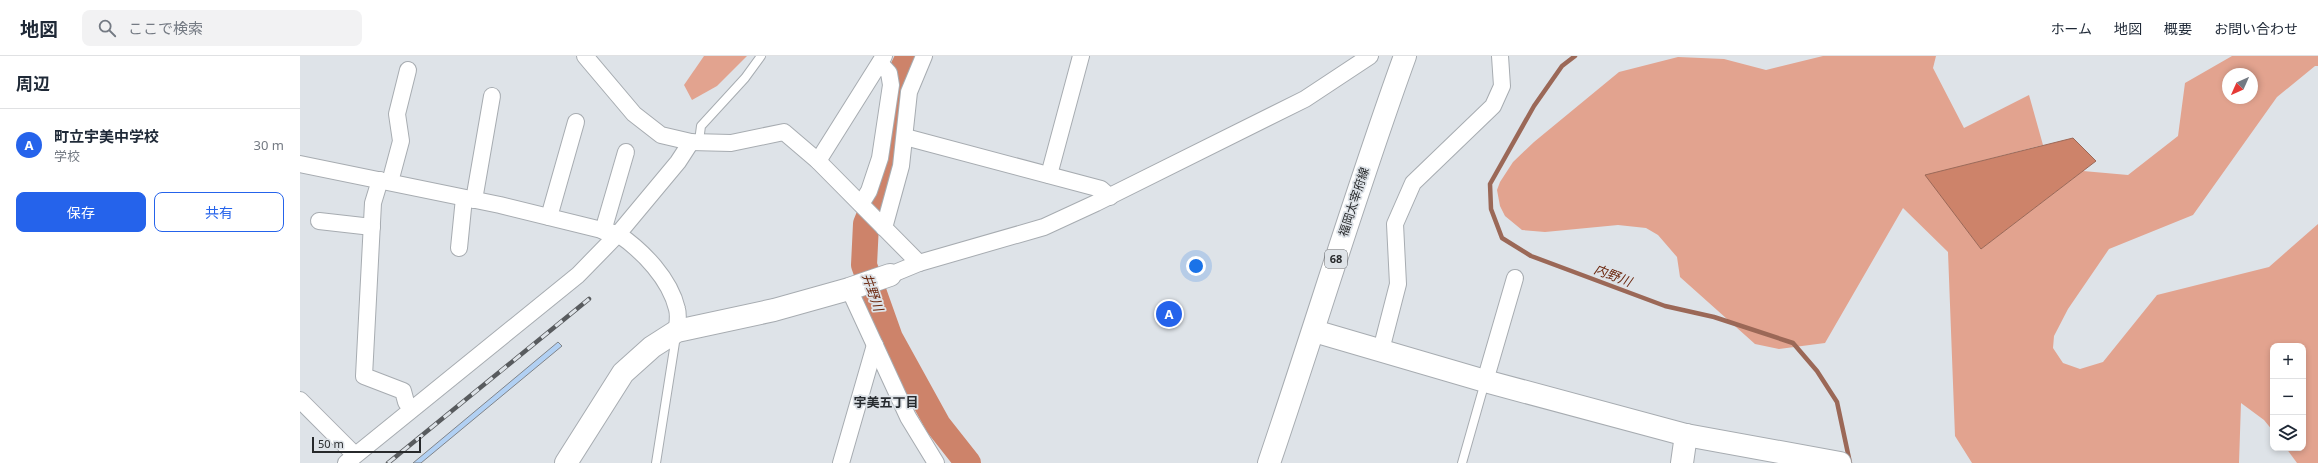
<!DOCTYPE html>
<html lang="ja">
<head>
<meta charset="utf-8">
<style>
  :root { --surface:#fff; --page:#f2f2f3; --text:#1f2937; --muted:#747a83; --line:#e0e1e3; --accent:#2563eb }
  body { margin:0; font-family:"Noto Sans","Noto Sans JP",sans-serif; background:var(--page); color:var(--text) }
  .controls { position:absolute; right:12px; bottom:12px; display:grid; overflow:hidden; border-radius:8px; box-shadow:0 2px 6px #0003 }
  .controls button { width:36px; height:36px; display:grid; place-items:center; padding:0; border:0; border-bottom:1px solid var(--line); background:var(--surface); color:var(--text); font:20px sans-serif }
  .compass { position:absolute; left:1922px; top:12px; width:36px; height:36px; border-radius:50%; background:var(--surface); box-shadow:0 2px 6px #0003; rotate:225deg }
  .scale { position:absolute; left:12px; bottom:10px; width:109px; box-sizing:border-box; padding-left:4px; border:2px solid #27292b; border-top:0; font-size:11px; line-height:14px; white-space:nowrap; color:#27292b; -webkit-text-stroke:3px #dee3e8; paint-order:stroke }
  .you { position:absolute; left:896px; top:210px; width:14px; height:14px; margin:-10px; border:3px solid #fff; border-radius:50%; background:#1a73e8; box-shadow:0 0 0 6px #1a73e833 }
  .badge { display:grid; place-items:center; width:26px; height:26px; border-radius:50%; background:var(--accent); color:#fff; font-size:13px; font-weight:700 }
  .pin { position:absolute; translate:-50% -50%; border:2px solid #fff; box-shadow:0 1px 4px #0006 }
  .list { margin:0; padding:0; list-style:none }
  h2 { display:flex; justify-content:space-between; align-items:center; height:52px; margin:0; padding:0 16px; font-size:17px }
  h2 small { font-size:13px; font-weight:400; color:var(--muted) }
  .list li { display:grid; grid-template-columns:26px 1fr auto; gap:12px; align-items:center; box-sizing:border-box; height:72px; padding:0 16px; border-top:1px solid var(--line) }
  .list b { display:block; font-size:15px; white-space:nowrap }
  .list p { margin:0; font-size:13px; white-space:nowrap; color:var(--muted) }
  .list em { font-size:13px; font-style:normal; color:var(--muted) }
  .actions { display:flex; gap:8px; padding:12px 16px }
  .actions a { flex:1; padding:9px 0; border:1px solid var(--accent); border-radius:8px; text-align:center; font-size:14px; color:var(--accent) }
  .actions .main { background:var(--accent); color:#fff }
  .icon { flex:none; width:22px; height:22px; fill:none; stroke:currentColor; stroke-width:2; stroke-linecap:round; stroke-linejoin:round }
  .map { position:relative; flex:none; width:2018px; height:407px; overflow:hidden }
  header { display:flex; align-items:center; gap:24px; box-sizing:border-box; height:56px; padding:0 20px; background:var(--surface); border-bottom:1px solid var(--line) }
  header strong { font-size:19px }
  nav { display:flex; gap:22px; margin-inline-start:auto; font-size:14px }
  .search { width:280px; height:36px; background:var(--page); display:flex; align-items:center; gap:10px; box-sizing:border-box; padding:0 14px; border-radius:8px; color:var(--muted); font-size:15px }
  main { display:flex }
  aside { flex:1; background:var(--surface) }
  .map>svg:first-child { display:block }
  .green { fill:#e2a38f; fill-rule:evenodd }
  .water { fill:#cd836a; stroke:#9b6857 }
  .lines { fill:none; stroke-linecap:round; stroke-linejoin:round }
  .stream { stroke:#9b6857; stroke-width:4.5 }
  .river { stroke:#cd836a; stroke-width:26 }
  .building { fill:#b1d0f3; stroke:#808489 }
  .lane-casing { stroke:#a7acb1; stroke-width:10 }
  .street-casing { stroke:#a7acb1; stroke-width:18 }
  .secondary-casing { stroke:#a7acb1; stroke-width:24 }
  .primary-casing { stroke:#a7acb1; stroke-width:24 }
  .lane { stroke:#fff; stroke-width:8 }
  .street { stroke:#fff; stroke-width:16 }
  .secondary { stroke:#fff; stroke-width:22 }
  .primary { stroke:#fff; stroke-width:22 }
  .rail-casing { stroke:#585b5e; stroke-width:4.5 }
  .rail { stroke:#dee3e8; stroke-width:3; stroke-dasharray:9; stroke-linecap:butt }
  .labels { text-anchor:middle; stroke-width:3.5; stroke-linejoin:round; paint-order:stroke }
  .shield { fill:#dee3e8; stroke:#5e6164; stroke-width:1 }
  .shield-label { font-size:11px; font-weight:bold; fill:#27292b }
  .street-label { font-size:12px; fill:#27292b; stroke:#dee3e8 }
  .water-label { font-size:13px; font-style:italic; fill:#6b270e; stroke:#dee3e8 }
  .neighbourhood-label { font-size:13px; font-weight:bold; fill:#262a2e; stroke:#dee3e8 }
</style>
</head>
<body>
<header>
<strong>地図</strong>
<div class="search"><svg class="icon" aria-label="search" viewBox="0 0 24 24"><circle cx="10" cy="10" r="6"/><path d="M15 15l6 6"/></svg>ここで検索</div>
<nav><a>ホーム</a><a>地図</a><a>概要</a><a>お問い合わせ</a></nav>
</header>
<main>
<aside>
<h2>周辺<small></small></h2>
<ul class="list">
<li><span class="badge">A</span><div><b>町立宇美中学校</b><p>学校</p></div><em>30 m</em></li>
</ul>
<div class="actions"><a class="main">保存</a><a>共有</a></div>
</aside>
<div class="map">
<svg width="2018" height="407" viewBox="0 0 2018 407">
  <rect width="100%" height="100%" fill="#dee3e8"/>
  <g class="green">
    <polygon points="404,0 447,0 417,30 392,44 384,29"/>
    <path d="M 1523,0 L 1636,0 L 1633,12 L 1664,72 L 1729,39 L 1743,89 L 1626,119 L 1681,193 L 1783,115 L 1828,119 L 1878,80 L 1885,27 L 1932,0 L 2018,0 L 2018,10 L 2015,10 L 1977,41 L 1893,159 L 1809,193 L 1768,253 L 1754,280 L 1753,292 L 1763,307 L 1780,313 L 1803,306 L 1857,239 L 1969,211 L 2018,168 L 2018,407 L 1997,407 L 1986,392 L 2003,392 L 2003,290 L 1973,290 L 1973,375 L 1964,364 L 1941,347 L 1939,407 L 1672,407 L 1655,380 L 1648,196 L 1603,152 L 1525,287 L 1479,293 L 1455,288 L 1380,221 L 1377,201 L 1358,179 L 1346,172 L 1318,169 L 1245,176 L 1222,174 L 1205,160 L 1200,150 L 1197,134 L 1200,126 L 1213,106 L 1234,86 L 1319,16 L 1378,1 L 1424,3 L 1466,14 ZM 1928,18 L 1952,18 L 1952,42 L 1928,42 Z"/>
  </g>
  <polygon class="water" points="1773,82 1796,105 1681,193 1625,119"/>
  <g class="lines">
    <polyline class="stream" points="1275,0 1262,10 1234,50 1190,128 1191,153 1202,182 1231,200 1365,250 1414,261 1493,287 1517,315 1537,346 1550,407"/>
    <polyline class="river" points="609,0 600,18 593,82 579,136 566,168 564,209 590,282 638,369 668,407"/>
  </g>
  <polygon class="building" points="258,286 262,290 121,407 113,407"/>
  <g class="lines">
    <defs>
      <g id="lane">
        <polyline points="399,85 401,70 445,22 461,0"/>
        <polyline points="356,407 376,280"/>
        <polyline points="1162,407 1185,326"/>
      </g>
      <g id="street">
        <polyline points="285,0 334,58 361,79 391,86 431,87 484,76 518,105 619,207"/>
        <polyline points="609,82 801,133 810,141"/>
        <polyline points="518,105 584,0"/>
        <path d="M 0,108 L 200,149 L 318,178 C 343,195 370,223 377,253 C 379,260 377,269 377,275"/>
        <polyline points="749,119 781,0"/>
        <polyline points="80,124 73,147 64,320 103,335 106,346 111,353"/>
        <polyline points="90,126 101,85 97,58 108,14"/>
        <polyline points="174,144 192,40"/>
        <polyline points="561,148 569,135 580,102 591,29 589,17 580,7"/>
        <polyline points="249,161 276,66"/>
        <polyline points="19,165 72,171"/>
        <polyline points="584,172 601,110 609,36 624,0"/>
        <polyline points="303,175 326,96"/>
        <polyline points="159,192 164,142"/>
        <polyline points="590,219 619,207 744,171 796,147 1005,43 1070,0"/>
        <polyline points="549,233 608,361 636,407"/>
        <polyline points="1081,294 1098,228 1095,168 1113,127 1193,50 1202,30 1200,0"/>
        <polyline points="1185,325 1215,222"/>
        <polyline points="0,344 55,399"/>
        <polyline points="46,407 278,219 318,178 378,106 391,86"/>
        <polyline points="541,407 575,289"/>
      </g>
      <g id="secondary">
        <polyline points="1014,275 1185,325 1386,379 1540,407"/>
        <polyline points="266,407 323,317 352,291 377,275 474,254 549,233 590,219"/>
      </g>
      <g id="primary">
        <path d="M 969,407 C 1015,272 1056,135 1105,0"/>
        <polyline points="1382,407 1386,379"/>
      </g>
    </defs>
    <use href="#lane" class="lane-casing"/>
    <use href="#street" class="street-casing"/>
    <use href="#secondary" class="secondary-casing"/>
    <use href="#primary" class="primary-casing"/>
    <use href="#lane" class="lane"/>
    <use href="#street" class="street"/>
    <use href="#secondary" class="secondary"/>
    <use href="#primary" class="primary"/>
    <defs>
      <polyline id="rail" points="88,407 289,243"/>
    </defs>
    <use href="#rail" class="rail-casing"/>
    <use href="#rail" class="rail"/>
  </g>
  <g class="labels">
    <rect class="shield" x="1025" y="194" width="22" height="18" rx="3"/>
    <g class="shield-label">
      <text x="1036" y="207">68</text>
    </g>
    <g class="street-label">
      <text transform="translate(1054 146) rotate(-72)" y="4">福岡太宰府線</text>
    </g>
    <g class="water-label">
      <text transform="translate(1313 219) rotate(21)" y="5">内野川</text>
      <text transform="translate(573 236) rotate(71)" y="5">井野川</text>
    </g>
    <g class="neighbourhood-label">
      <text x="586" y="351">宇美五丁目</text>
    </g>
  </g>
</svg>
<div class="controls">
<button>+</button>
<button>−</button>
<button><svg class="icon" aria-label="layers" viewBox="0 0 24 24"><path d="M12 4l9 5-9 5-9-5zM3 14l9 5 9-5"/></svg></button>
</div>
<svg class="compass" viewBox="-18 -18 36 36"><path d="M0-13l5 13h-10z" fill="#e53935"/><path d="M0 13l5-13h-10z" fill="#747a83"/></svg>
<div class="scale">50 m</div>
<div class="you"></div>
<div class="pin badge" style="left:869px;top:258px">A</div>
</div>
</main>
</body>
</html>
